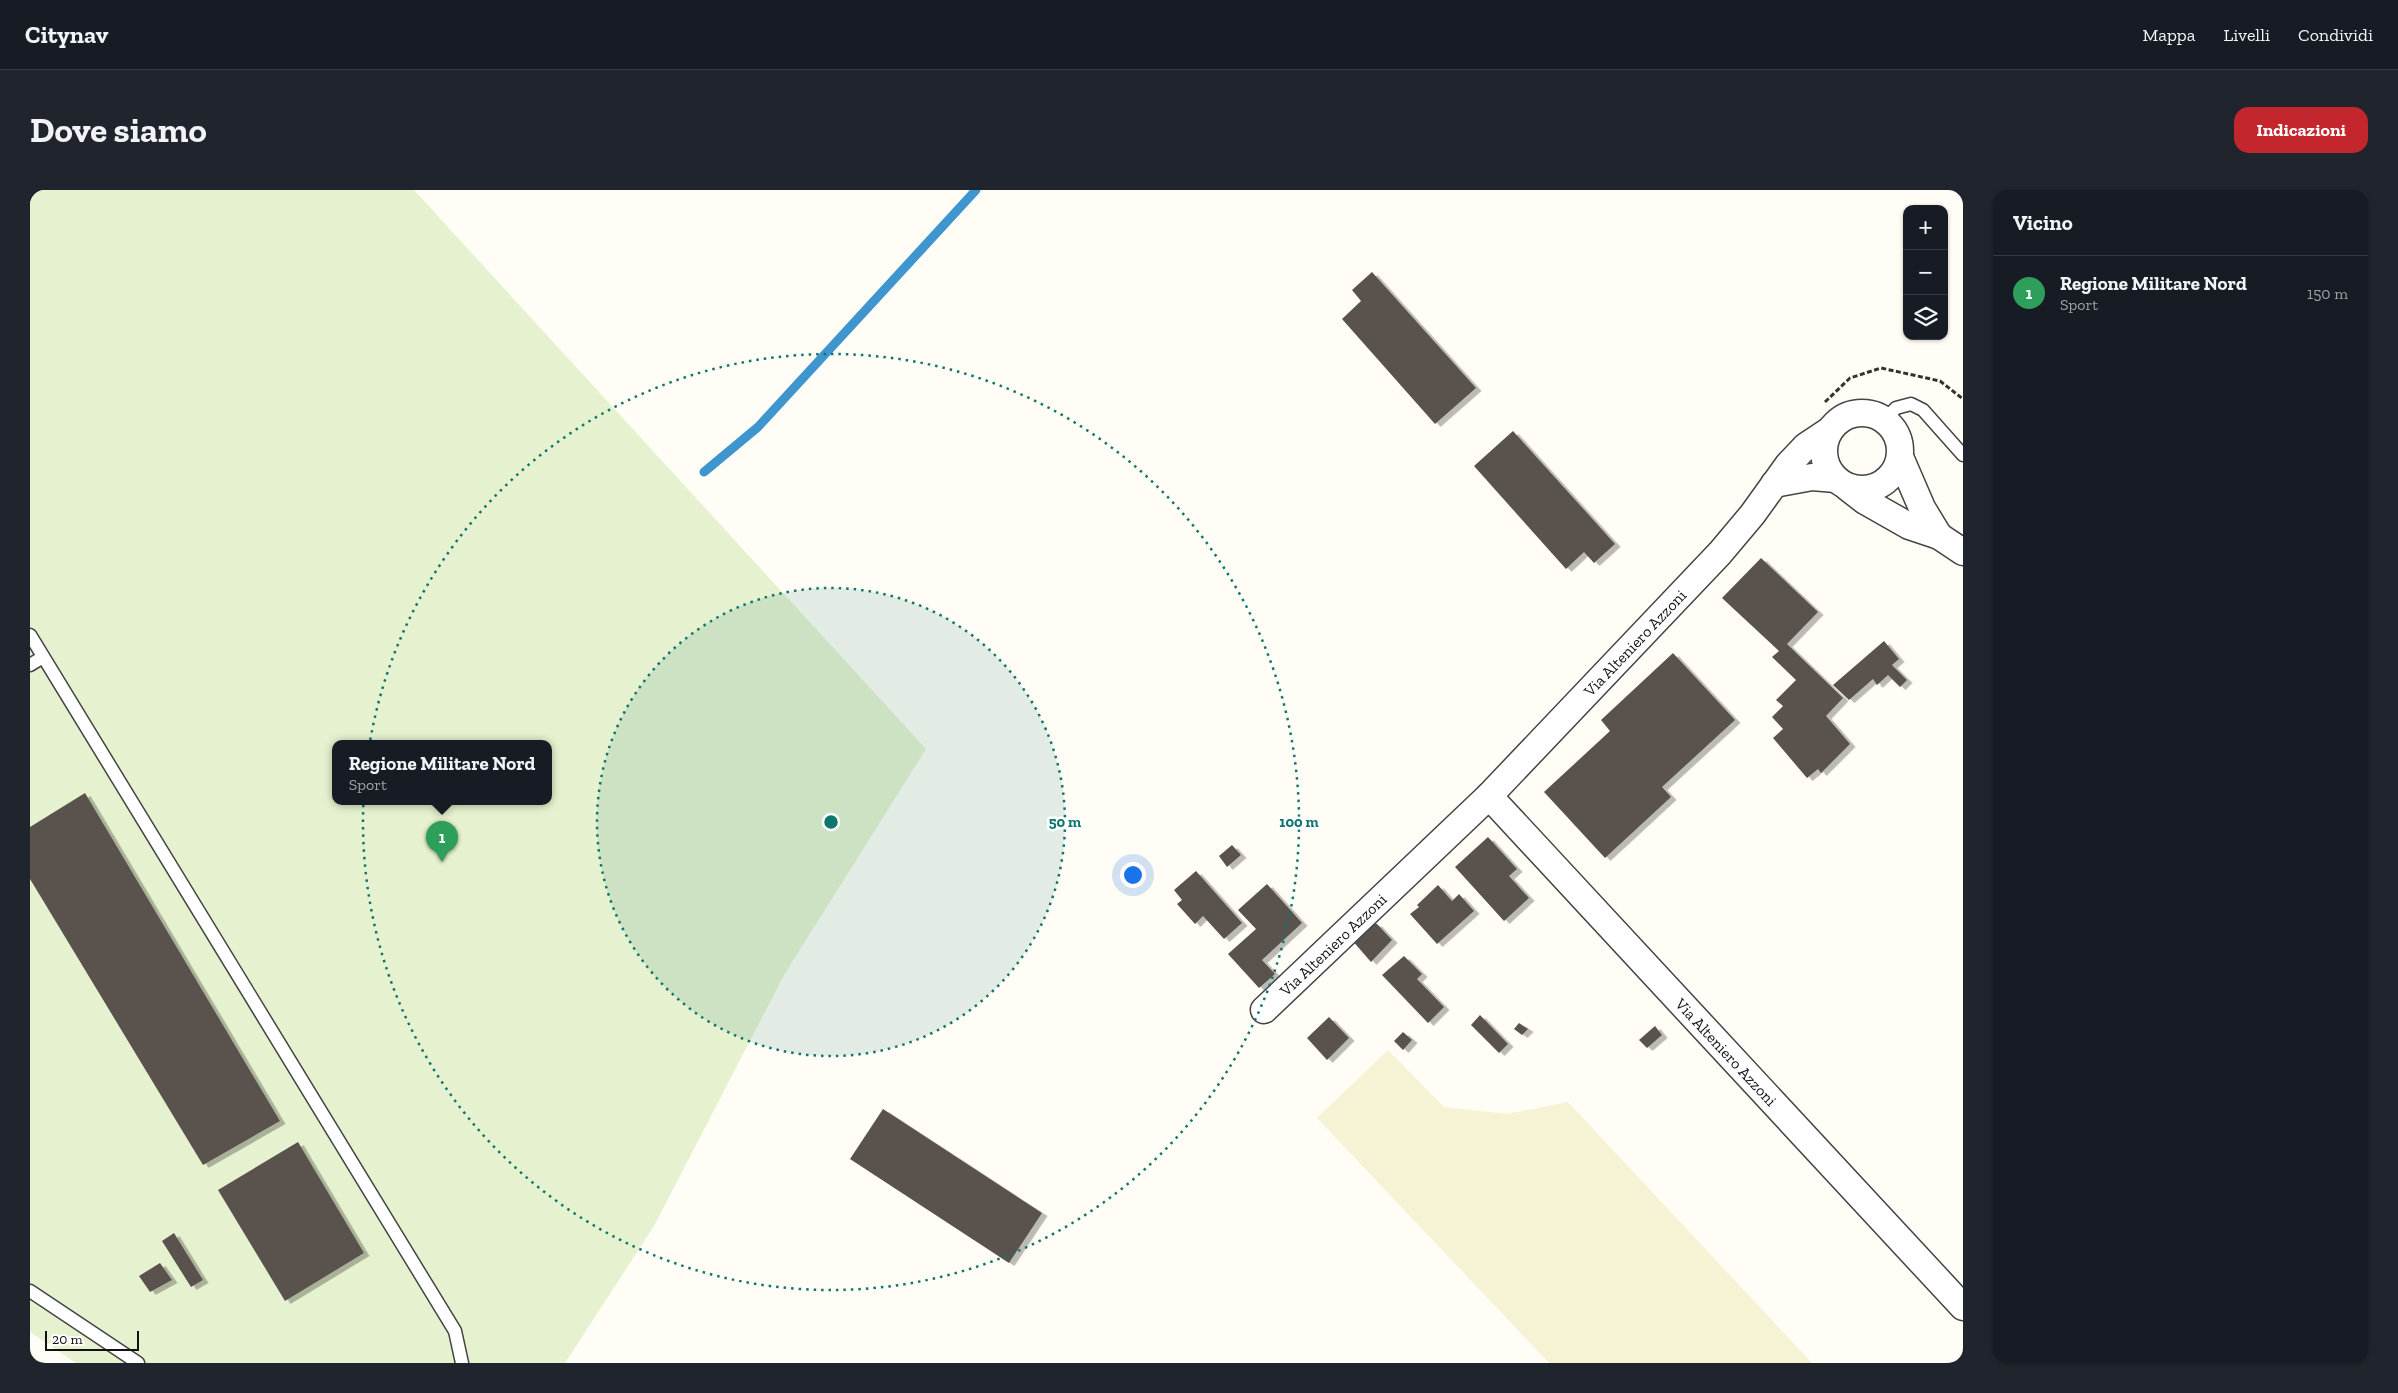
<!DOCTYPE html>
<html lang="it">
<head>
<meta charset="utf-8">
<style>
  :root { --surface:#171b24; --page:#20242c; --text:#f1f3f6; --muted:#9ea1a6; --line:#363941; --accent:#c4262e }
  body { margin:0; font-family:"Zilla Slab",serif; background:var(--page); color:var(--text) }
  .controls { position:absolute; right:15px; top:15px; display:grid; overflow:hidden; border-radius:10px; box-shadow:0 1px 4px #0004 }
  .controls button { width:45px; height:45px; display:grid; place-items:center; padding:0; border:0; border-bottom:1px solid var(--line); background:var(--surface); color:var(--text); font:25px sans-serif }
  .scale { position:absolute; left:15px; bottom:12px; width:94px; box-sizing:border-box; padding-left:5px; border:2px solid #111; border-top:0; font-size:14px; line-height:18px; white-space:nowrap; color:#111; -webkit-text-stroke:4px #fff; paint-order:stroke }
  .you { position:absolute; left:1102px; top:684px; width:18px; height:18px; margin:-12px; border:4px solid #fff; border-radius:50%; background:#1a73e8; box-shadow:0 0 0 8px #1a73e833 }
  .badge { display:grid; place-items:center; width:32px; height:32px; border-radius:50%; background:var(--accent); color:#fff; font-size:16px; font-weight:700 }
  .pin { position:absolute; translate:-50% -41px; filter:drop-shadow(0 1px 2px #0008) }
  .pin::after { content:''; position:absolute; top:26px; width:18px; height:15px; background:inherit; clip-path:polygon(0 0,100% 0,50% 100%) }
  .popup { position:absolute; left:302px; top:550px; width:220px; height:65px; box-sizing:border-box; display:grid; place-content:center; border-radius:10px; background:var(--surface); filter:drop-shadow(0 1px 4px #0005); font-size:16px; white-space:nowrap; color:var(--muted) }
  .popup b { font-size:19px; color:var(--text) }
  .popup::after { content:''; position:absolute; left:50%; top:100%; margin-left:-10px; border:10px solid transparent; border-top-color:var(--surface) }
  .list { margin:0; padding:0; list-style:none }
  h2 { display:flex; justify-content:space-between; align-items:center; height:65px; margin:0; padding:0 20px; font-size:21px }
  h2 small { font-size:16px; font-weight:400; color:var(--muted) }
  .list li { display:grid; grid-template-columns:32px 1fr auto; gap:15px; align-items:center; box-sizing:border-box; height:75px; padding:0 20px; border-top:1px solid var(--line) }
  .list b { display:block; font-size:19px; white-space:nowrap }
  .list p { margin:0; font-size:16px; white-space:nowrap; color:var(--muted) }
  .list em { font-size:16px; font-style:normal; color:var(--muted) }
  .icon { flex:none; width:28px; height:28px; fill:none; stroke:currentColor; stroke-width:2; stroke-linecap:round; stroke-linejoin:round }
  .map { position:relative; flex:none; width:1933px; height:1173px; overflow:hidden; border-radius:15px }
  header { display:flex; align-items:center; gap:30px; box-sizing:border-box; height:70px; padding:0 25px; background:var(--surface); border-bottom:1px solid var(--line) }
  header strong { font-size:24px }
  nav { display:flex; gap:28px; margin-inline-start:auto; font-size:18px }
  .intro { display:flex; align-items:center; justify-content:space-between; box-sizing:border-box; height:120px; padding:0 30px }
  h1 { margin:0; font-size:35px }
  .button { padding:12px 22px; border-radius:15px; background:var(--accent); color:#fff; font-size:18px; font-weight:700 }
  main { display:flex; gap:30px; padding:0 30px }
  aside { flex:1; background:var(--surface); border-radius:15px; box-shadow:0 1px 4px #0004 }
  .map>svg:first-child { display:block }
  .farmland { fill:#f6f3d4 }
  .pitch { fill:#e6f2cf; fill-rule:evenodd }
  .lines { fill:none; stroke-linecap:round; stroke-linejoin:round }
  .stream { stroke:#3f96cf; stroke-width:9 }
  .building { fill:#5a524d; filter:url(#shadow) }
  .service-casing { stroke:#444; stroke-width:15 }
  .minor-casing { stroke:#444; stroke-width:29 }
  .path { stroke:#333; stroke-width:3; stroke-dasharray:5 2.5; stroke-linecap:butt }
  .service { stroke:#fff; stroke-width:12 }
  .minor { stroke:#fff; stroke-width:26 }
  .ring { fill:none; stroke:#0f766e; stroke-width:2.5; stroke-dasharray:2.5 5 }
  .labels { text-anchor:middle; stroke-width:5; stroke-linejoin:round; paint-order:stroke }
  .street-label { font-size:16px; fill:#111; stroke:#fff }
  .centre { fill:#0f766e; stroke:#fff; stroke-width:2.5 }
  .ring-label { font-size:15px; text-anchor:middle; font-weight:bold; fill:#0f766e; stroke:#fff; stroke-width:5; stroke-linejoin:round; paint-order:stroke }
</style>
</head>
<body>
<header>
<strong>Citynav</strong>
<nav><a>Mappa</a><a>Livelli</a><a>Condividi</a></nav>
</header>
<div class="intro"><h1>Dove siamo</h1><a class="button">Indicazioni</a></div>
<main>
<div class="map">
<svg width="1933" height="1173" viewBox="0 0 1933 1173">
  <defs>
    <filter id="shadow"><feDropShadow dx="5.5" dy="3" stdDeviation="0" flood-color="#0004"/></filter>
  </defs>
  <rect width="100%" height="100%" fill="#fffdf5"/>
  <polygon class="farmland" points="1358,860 1414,917 1477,924 1538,912 1782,1173 1519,1173 1287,928"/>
  <path class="pitch" d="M 0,0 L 384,0 L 896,559 L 754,785 L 624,1036 L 535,1173 L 46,1173 L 0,1142 ZM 306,553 L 518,553 L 518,611 L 306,611 Z"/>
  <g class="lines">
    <polyline class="stream" points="674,282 728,237 946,0"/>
  </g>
  <g class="building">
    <polygon points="1342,82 1446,198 1405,234 1312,129 1331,111 1322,100"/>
    <polygon points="1483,241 1585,354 1564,373 1554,362 1536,379 1444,276"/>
    <polygon points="1731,368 1788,422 1757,454 1813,508 1796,526 1820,554 1791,583 1788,579 1777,588 1743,548 1753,539 1742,527 1753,516 1746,510 1766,490 1742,467 1749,461 1692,408"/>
    <polygon points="1854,451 1869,469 1862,475 1877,490 1870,497 1858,485 1847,495 1843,489 1819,510 1803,495"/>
    <polygon points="1643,463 1705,530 1632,597 1641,607 1575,668 1514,602 1580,541 1571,530"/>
    <polygon points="55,603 250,931 173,975 0,689 0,637"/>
    <polygon points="1458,647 1487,679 1479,686 1499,708 1474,731 1425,677"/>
    <polygon points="1202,655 1211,665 1197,677 1189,666"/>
    <polygon points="1166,681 1212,733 1194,749 1173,726 1165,734 1147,714 1152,710 1144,700"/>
    <polygon points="1237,694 1272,733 1232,770 1245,784 1229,798 1198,764 1226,739 1208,720"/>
    <polygon points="1408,695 1422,711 1429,704 1444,721 1407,754 1380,724 1389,717 1387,715"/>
    <polygon points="1340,732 1347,734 1362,750 1341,772 1321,749"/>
    <polygon points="1374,766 1392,784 1387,789 1414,817 1398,833 1352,785"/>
    <polygon points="1450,825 1478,854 1469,863 1441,835"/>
    <polygon points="1299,827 1319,848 1297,870 1277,848"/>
    <polygon points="1489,833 1498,839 1492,845 1484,839"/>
    <polygon points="1625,836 1632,845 1617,858 1609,850"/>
    <polygon points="1373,842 1382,850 1373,860 1364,851"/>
    <polygon points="853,919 1012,1023 979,1073 820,969"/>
    <polygon points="268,952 334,1063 255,1111 188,1000"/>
    <polygon points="144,1043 173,1090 161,1097 132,1051"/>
    <polygon points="130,1073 142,1090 120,1102 109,1086"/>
  </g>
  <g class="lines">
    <defs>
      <g id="service">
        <polyline points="1854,230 1866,218 1881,214 1893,220 1933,265"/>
        <polyline points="0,445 425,1141 432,1173"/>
        <polyline points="0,475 13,467"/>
        <polyline points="0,1101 108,1173"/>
      </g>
      <g id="minor">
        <circle cx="1832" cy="261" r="38"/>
        <polyline points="1870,267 1892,318 1909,346"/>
        <polyline points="1744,294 1782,287 1806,289"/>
        <polyline points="1817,297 1835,311 1879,336 1909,346 1933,362"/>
        <path id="s1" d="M 1459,606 L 1933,1117"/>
        <path id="s2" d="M 1234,820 L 1459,606 L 1690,363 L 1722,325 L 1758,275 L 1776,256 L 1800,240"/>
      </g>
    </defs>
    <use href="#service" class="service-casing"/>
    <use href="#minor" class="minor-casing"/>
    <polyline class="path" points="1795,212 1820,188 1851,178 1910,191 1933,209"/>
    <use href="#service" class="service"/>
    <use href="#minor" class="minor"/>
  </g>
  <circle cx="801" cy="632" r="234" fill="#0f766e" fill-opacity=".12"/>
  <g class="ring">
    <circle cx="801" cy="632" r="234"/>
    <circle cx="801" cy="632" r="468"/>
  </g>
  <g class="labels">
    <g class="street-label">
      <text dy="6" stroke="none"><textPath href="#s2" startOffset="522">Via Alteniero Azzoni</textPath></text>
      <text dy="6" stroke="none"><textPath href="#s2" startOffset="95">Via Alteniero Azzoni</textPath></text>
      <text dy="6" stroke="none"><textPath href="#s1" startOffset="349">Via Alteniero Azzoni</textPath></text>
    </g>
  </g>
  <circle cx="801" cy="632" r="8" class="centre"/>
  <g class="ring-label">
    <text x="1035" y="637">50 m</text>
    <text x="1269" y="637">100 m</text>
  </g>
</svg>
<div class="controls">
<button>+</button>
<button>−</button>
<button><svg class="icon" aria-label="layers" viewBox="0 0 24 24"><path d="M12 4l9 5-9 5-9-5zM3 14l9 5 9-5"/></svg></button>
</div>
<div class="scale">20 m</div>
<div class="you"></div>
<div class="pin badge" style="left:412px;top:672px;background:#2e9e5b">1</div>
<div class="popup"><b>Regione Militare Nord</b>Sport</div>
</div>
<aside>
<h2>Vicino<small></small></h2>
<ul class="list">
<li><span class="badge" style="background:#2e9e5b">1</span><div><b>Regione Militare Nord</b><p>Sport</p></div><em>150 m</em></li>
</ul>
</aside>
</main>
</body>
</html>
